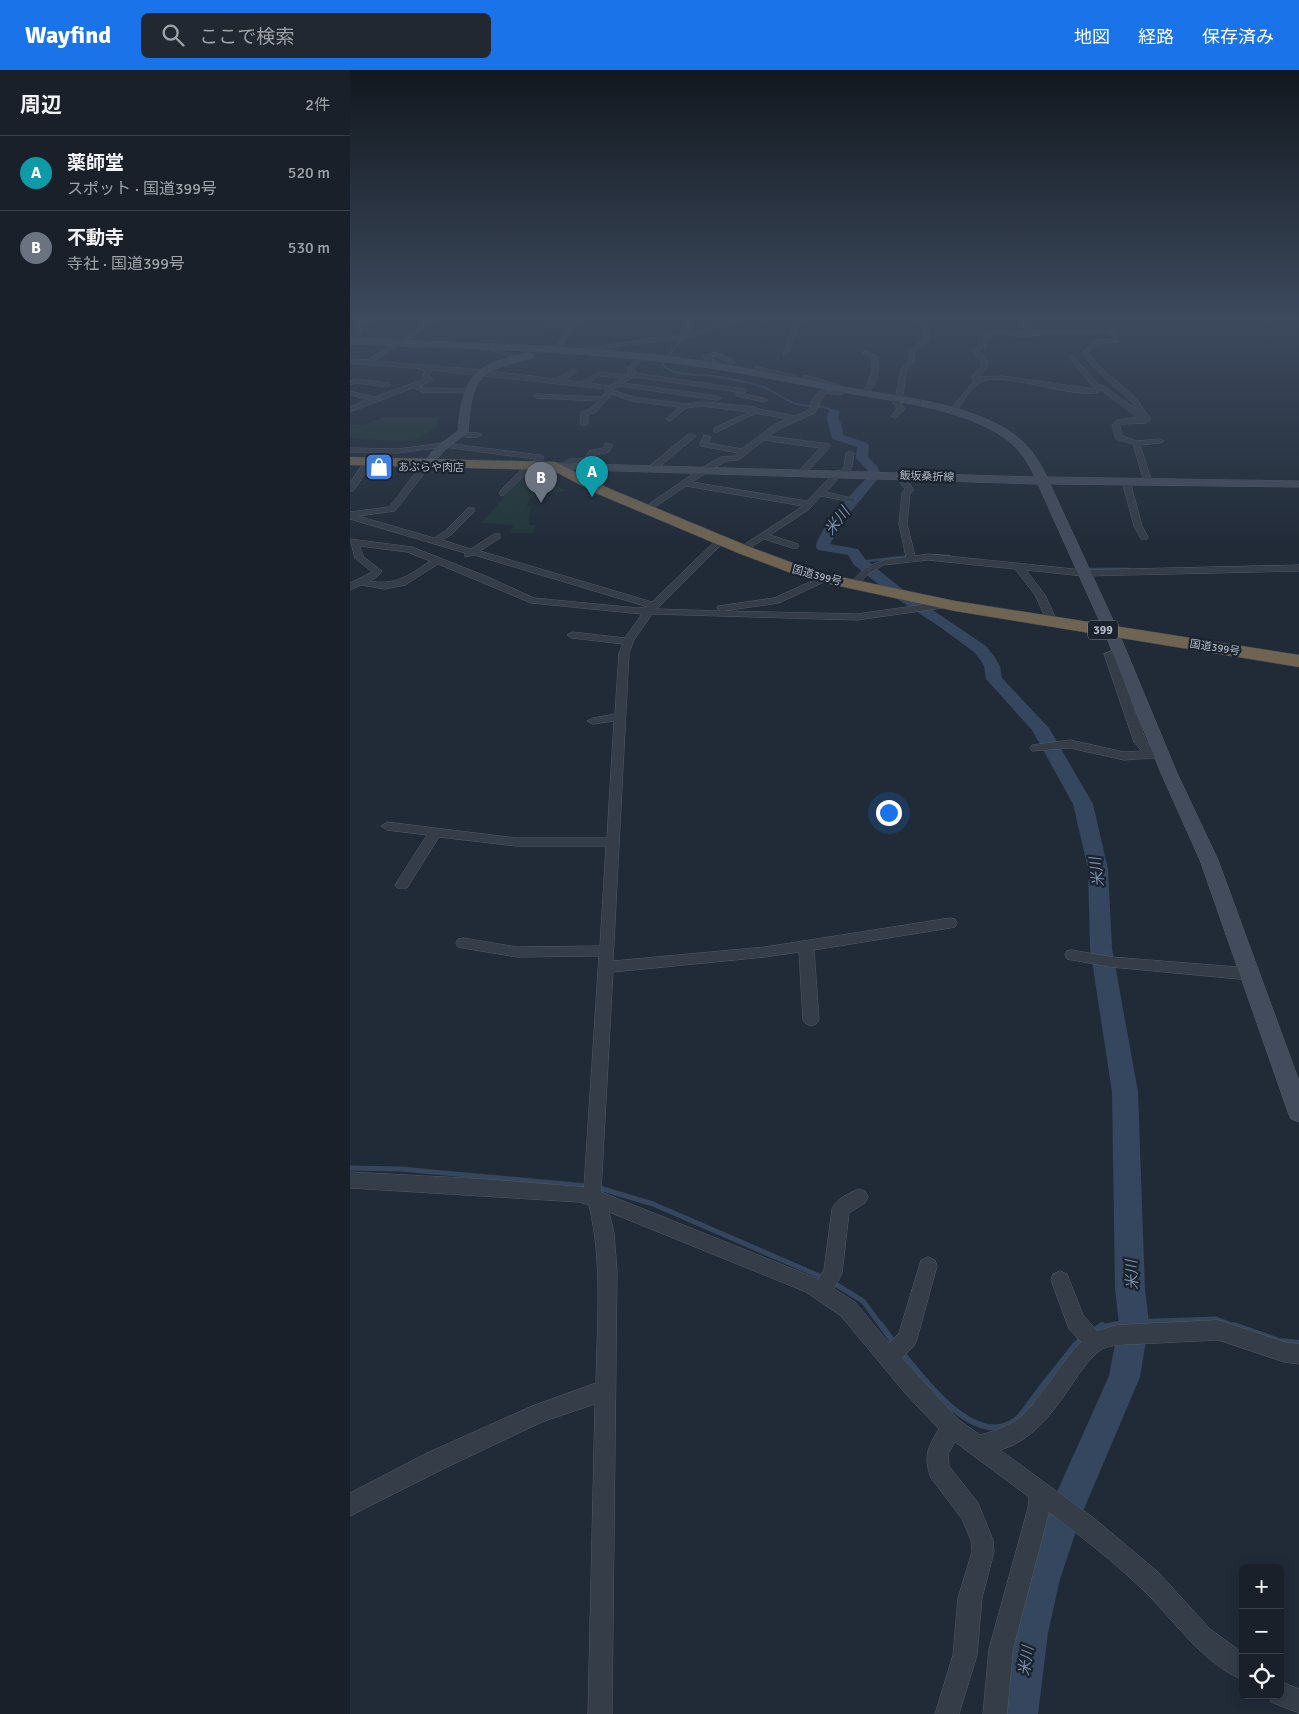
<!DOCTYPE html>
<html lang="ja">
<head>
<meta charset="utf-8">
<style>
  :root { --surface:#19202a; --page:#222832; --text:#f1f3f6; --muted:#9fa3a8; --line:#373e47; --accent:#1a73e8 }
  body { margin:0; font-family:Signika,"Noto Sans JP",sans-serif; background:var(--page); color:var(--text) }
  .controls { position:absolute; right:15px; bottom:15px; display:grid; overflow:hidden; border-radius:8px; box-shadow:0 2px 12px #0003 }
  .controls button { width:45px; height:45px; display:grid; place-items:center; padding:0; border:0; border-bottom:1px solid var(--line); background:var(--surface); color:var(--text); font:25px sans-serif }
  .you { position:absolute; left:538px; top:742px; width:18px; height:18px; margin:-12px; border:4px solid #fff; border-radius:50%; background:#1a73e8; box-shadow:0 0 0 8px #1a73e833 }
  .badge { display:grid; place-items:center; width:32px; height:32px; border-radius:50%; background:var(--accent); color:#fff; font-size:16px; font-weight:700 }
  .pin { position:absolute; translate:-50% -41px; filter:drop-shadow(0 1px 2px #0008) }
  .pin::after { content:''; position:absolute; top:26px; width:18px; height:15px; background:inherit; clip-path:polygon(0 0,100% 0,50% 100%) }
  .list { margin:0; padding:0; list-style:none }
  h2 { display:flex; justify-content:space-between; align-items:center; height:65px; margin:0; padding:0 20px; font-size:21px }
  h2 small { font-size:16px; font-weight:400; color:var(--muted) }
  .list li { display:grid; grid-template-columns:32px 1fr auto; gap:15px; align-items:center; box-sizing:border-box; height:75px; padding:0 20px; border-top:1px solid var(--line) }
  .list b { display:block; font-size:19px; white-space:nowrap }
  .list p { margin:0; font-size:16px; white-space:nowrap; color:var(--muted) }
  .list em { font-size:16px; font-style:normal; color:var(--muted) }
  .icon { flex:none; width:28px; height:28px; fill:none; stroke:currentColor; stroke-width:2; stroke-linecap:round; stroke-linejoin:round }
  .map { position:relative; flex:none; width:949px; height:1644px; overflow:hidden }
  header { display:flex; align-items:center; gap:30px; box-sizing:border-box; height:70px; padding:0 25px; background:var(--accent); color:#fff }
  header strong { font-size:24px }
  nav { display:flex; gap:28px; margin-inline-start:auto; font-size:18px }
  .search { width:350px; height:45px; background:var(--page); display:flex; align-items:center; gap:12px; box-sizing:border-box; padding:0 18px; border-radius:8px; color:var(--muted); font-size:19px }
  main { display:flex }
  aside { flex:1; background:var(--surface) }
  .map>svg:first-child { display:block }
  .green { fill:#233739 }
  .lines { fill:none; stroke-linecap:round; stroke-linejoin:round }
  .stream-far3 { stroke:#35465f; stroke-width:2 }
  .stream-far2 { stroke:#35465f; stroke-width:2.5 }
  .stream-far1 { stroke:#35465f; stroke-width:5 }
  .stream { stroke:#35465f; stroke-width:6 }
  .river { fill:#35465f; fill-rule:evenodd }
  .street-casing { stroke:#525b66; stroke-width:1 }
  .secondary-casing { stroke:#525b66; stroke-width:1 }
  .highway-casing { stroke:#3f4853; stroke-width:1 }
  .street { fill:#353d49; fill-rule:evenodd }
  .secondary { fill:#434c5c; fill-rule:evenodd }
  .highway { fill:#6f6452; fill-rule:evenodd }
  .labels { text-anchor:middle; stroke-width:4.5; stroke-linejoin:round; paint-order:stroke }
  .far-poi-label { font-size:11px; fill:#afb8c5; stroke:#1a222d; text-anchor:start }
  .far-street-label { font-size:11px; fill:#afb8c5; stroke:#1a222d }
  .shield { fill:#1a222d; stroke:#828b97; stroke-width:1 }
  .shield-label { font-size:12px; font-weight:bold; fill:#afb8c5 }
  .water-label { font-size:15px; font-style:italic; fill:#788ead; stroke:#1a222d }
</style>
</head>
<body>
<header>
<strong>Wayfind</strong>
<div class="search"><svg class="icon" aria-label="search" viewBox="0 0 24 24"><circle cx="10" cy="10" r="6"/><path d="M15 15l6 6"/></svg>ここで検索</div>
<nav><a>地図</a><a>経路</a><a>保存済み</a></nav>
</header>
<main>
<aside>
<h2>周辺<small>2件</small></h2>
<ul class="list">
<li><span class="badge" style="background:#0f9aa8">A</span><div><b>薬師堂</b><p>スポット · 国道399号</p></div><em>520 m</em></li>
<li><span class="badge" style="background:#6b7280">B</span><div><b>不動寺</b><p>寺社 · 国道399号</p></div><em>530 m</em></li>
</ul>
</aside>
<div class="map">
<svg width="949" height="1644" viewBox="0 0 949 1644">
  <rect width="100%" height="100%" fill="#212b38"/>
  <g class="green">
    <polygon points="34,347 87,347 87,357 64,370 57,372 0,368 0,356 2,355 14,355"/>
    <path d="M 186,397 L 205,400 L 186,410 L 209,417 L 216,421 L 180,427 L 177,436 L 181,436 L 179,455 L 186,455 L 183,463 L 160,463 L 163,455 L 131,453 C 149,435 164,410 186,397 Z"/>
  </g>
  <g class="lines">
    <path class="stream-far3" d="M 333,267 L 312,294 C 323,307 348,304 363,306 C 381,309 400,312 416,318 C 427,323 436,331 447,334 C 460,338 473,333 484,342"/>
    <g class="stream-far2">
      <polyline points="585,485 600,486"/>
      <polyline points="509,492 560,486"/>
      <polyline points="736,499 779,499"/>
    </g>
    <g class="stream-far1">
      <polyline points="0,1098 50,1099 237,1116"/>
      <polyline points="246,1117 303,1134 474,1208"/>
      <polyline points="482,1212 513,1231 532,1257"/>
      <polyline points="750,1257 777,1252 866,1249 887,1257"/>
    </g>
    <g class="stream">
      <polyline points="531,1255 544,1273"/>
      <polyline points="884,1255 929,1271 949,1273"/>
      <polyline points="742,1262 752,1255"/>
      <path d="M 551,1282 C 574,1308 625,1381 666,1350 C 673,1345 678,1335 683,1329 C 697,1310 712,1292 726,1274 L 733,1269"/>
    </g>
    <g class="river">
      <polygon points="336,248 346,248 338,267 333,270 328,267"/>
      <path d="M 484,339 L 490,342 L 488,348 L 492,356 L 493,365 L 517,373 L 519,376 L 518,387 L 527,396 L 531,405 L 494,450 L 480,474 L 508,479 L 515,489 L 556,522 L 636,576 L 644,586 L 650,596 L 652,608 L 699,658 L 743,734 L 758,799 L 762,878 L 788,1022 L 795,1219 L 799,1253 L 790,1307 L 731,1446 L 710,1509 L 698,1563 L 688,1644 L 650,1644 L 662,1563 L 674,1509 L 702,1433 L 759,1306 L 769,1253 L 765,1219 L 762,1022 L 740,878 L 738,799 L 723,734 L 682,660 L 636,609 L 634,596 L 631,591 L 624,582 L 590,557 L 546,528 L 504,495 L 498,485 L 468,480 L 466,477 C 467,460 506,419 519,405 L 517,400 L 506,388 L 507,377 L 483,369 C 479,364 480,355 476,348 L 480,340 Z"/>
    </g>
    <defs>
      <g id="street">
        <polygon points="2,248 8,248 12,253 10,264 0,274 0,268 4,264 6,253"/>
        <polygon points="19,248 29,248 16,253 13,251"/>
        <path d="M 83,248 L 96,248 L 76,253 L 72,260 L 24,291 L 122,299 L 206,309 L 224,299 L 226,300 L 226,302 L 214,310 L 231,312 L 249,302 L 278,305 L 278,298 L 292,284 L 295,286 L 284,298 L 286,303 L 394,319 L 397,321 L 394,323 L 284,307 L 274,313 L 367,326 L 371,328 L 367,330 L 268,316 L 262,320 L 283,327 L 336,334 L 352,332 L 406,337 L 409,339 L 445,346 L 459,340 L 463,328 L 471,320 L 489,321 L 499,319 L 499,321 L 490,325 L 475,323 L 465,343 L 431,358 L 419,366 L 479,374 L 479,378 L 455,404 L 448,402 L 470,378 L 414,370 L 389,390 L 376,391 L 342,412 L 457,431 L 486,401 L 491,401 L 494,397 L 496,383 L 500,381 L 504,383 L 502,397 L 497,405 L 492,405 L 476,422 L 506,429 L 502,432 L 471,426 L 458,440 L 420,465 L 448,474 L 448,478 L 442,478 L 414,469 L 392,483 L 387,480 L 389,478 L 453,436 L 336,416 L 299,441 L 292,439 L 351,398 L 371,387 L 384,386 L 388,383 L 351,376 L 350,374 L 354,365 L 361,367 L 358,373 L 392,379 L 425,354 L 438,349 L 406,343 L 367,362 L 364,362 L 364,358 L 399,342 L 352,336 L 336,338 L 320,351 L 316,349 L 329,337 L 281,331 L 262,324 L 245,343 L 238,344 L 238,354 L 234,356 L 230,354 L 231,342 L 240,339 L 248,331 L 187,328 L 183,326 L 187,324 L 251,327 L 256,322 L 255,319 L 80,300 L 81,302 L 79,306 L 83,310 L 70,316 L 74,318 L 119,319 L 122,321 L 119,323 L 73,322 L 63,318 L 0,342 L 0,337 L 18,329 L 0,325 L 0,321 L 24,327 L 75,309 L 72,306 L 75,302 L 73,299 L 0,293 L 0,289 L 17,290 L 68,258 L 72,251 ZM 250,306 L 272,308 L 259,316 L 239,313 Z"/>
        <path d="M 225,248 L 232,248 C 222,258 217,272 207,282 L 203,282 L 202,281 L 218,257 L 196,258 L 193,256 L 194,253 L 197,251 L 200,254 L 220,253 Z"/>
        <polygon points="384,248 393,248 368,259 339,267 218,283 215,281 339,263 364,257"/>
        <polygon points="449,248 455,248 449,255 438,284 433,285 443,255"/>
        <polygon points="565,248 571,248 579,257 579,271 564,282 565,290 557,299 553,325 549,330 555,339 545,348 541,346 547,339 541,330 546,325 551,299 559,290 559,280 573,270 573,257"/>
        <path d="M 675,248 L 681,248 L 677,255 L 683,260 L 687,261 L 764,260 L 769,272 L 749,273 L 738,282 L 748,295 L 783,325 L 801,349 L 796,353 L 772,354 L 770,356 L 772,366 L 787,371 L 810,369 L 814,371 L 810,373 L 790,375 L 802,412 L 801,414 L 794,412 L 783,374 L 766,369 L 762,355 L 767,350 L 787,347 L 751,320 C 739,334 656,301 633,311 C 621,316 613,332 606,343 L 600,343 L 599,341 L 624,311 L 621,307 L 632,296 L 631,291 L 622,281 L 630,273 L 633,265 L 648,260 L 678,262 L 671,255 ZM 760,263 L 763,269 L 745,270 L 732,282 C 745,306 773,319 789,341 L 754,316 L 748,314 L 722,285 L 719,287 L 745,319 L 652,306 L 628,307 L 638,296 L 637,290 L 629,281 L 636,274 L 638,267 L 648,264 L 672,267 L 696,264 Z"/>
        <polygon points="142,276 146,276 147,279 162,284 164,289 159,290 157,286 142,281"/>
        <path d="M 516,281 L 527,286 C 530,298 528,318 515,325 L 511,323 C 520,312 522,301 522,288 L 513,283 Z"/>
        <polygon points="367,282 384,291 385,292 382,294 366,286 360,287 372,294 373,297 370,299 356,291 353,286"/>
        <polygon points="407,297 444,305 447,307 441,312 438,310 439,308 405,300 405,298"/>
        <polygon points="455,305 489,315 490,316 487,318 453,308 453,306"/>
        <polygon points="6,309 38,313 41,315 38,317 6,313 0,315 0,311"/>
        <polygon points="388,323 414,328 418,330 414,332 386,326 386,324"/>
        <path d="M 109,362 L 128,363 L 132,365 C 127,369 116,367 109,366 Z"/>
        <polygon points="339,364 346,366 306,400 300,400 300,396"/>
        <polygon points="94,373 190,385 194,387 190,397 184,396 153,426 150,425 150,421 178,393 184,393 185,389 94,377 47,383 0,382 0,378 47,379"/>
        <polygon points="256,373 263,375 259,382 245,385 240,392 224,393 214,398 210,396 219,389 235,388 239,381 253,378"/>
        <polygon points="16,390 23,392 3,421 0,421 0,413"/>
        <path d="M 75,391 L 82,393 L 45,441 L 8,446 L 84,468 L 95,461 L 118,438 L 124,438 L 124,442 L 101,465 L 92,470 L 121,479 L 144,464 L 150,464 L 150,468 L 130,481 L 302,532 L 368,468 L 374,468 L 374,472 L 307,539 L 371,541 L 367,538 L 368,536 L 424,528 L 473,506 L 476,507 L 476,511 L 429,533 L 373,541 L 507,544 L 599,531 L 604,534 L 599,537 L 507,550 L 302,544 L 284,570 L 279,583 L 263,891 L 415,877 L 600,848 L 605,849 L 607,853 L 605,857 L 600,858 L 464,880 L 469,950 L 466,954 L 461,956 L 456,954 L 453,950 L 449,882 L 415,887 L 263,902 L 251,1122 L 468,1209 L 474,1200 L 482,1139 C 486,1129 499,1123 509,1119 L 515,1121 L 518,1127 L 515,1133 L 499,1143 L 492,1203 L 484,1219 L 505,1232 L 539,1273 L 549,1263 L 571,1190 L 578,1187 L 585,1190 L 587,1196 L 567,1269 L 564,1276 L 552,1288 L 609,1350 L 630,1365 C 644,1361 658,1357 669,1348 C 694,1327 708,1295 731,1272 L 719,1259 L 701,1210 L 703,1204 L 710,1201 L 717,1204 L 733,1245 L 747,1261 L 767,1255 L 868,1250 L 934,1272 L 949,1274 L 949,1294 L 934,1292 L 868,1270 L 767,1275 C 762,1276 756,1277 752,1279 C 743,1285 733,1298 727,1307 C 706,1337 687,1369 650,1380 L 745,1449 L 808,1502 L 860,1559 L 893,1583 L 893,1610 C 850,1592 823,1548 791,1518 C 762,1490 730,1466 699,1442 L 663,1579 L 657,1644 L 633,1644 L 639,1579 L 678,1438 L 679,1427 L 605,1372 L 598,1384 L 599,1396 L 628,1433 L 643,1470 L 644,1482 L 632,1528 L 627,1585 L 609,1644 L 585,1644 L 603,1585 L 608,1528 L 622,1482 L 621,1470 L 612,1449 L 581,1408 C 573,1386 578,1377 589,1359 L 555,1323 L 491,1246 L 456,1222 L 259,1142 L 264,1163 L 267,1202 L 262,1644 L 238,1644 L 245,1334 L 192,1352 L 93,1399 L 0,1446 L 0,1423 L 77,1383 L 182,1336 L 246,1313 C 247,1254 253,1194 239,1135 L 229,1132 L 0,1118 L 0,1102 L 133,1109 L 234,1117 L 249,886 L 167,887 L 113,878 L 108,877 L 106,873 L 108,869 L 113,868 L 167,877 L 250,876 L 256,776 L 166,776 L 89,767 L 57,818 L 47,818 L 45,815 L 77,765 L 37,760 L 31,756 L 37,752 L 166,768 L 257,768 L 264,651 L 243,654 L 237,651 L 243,648 L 265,644 L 269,583 L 273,574 L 222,568 L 217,565 L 222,562 L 275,568 L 292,544 L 181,533 L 88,494 L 55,515 L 35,519 L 11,515 L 0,520 L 0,513 L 22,502 L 5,488 L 0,469 L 62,477 L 138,507 L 184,528 L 287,538 L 298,537 L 124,485 L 115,487 L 115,483 L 0,449 L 0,442 L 39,437 ZM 10,476 L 57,482 L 80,491 C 60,505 45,516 19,511 L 27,507 L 32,501 L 14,487 Z"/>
        <path d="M 546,403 L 552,403 L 564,420 L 560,424 L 557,454 L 565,486 L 578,484 L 733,500 L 949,495 L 949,501 L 733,506 L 676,500 L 695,525 L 707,551 L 702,554 L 697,551 L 685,525 L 665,499 L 578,490 L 533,495 L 518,504 L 506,517 L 500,517 L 500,513 C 518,493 529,490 556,487 L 549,454 L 552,423 L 555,419 L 545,405 Z"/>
        <polygon points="773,409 780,411 792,456 798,467 797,469 791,469 784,456 772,411"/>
        <polygon points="769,578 774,581 765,586 796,671 804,681 815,681 817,684 815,687 774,690 720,678 682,681 680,678 682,675 720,670 774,682 792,681 784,672 754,584"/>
        <polygon points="722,880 761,887 900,898 905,900 907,904 905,908 900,910 761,897 717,889 715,885 717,881"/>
        <polygon points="930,1611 949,1619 949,1643 921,1632 919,1625 930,1625"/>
      </g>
      <g id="secondary">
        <path d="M 0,268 C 102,273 204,274 306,285 C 371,292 435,306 500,318 C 552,328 613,332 659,361 C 677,373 688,388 697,407 L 949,411 L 949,417 L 700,414 L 768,561 L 827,703 L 868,790 L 949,1011 L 949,1052 L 941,1049 L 938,1042 L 850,790 L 811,703 L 754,561 L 688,414 L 205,399 L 200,396 L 205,393 L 685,407 C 675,385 662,370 640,359 C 594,335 538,331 487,321 C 427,310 366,297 305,291 C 204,280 102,278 0,274 Z"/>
        <path d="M 180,283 L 183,284 L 183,288 C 129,301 122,305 118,362 L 94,381 L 82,395 L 74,395 L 73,393 L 86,377 L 108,361 C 113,304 125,293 180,283 Z"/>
      </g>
      <polygon id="highway" points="0,387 205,392 258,418 400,477 467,502 605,531 949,585 949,597 605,541 457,509 388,483 248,424 202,400 0,395"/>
    </defs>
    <use href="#street" class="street-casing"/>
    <use href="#secondary" class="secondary-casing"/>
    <use href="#highway" class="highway-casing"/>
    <use href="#street" class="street"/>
    <use href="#secondary" class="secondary"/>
    <use href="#highway" class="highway"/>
  </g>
  <linearGradient id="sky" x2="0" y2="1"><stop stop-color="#12181f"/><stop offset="0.52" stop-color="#3d4a5e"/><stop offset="1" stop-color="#3d4a5e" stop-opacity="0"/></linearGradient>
  <rect width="949" height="478" fill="url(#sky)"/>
  <defs>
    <symbol id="shop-square" viewBox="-11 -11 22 22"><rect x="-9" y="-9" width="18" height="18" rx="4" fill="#3f7fe0" stroke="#1a222d"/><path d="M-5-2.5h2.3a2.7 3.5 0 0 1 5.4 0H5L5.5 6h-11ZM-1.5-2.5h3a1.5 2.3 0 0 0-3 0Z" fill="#fff"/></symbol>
  </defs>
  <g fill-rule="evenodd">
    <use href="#shop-square" x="13" y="381" width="32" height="32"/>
  </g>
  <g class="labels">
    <g class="far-poi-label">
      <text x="48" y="401">あぶらや肉店</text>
    </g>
    <g class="far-street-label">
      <text transform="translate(577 406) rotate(2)" y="4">飯坂桑折線</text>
      <text transform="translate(467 505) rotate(15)" y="4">国道399号</text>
      <text transform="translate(865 577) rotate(9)" y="4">国道399号</text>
    </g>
    <rect class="shield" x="738" y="550.5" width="30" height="19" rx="4"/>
    <g class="shield-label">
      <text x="753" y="564">399</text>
    </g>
    <g class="water-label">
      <text transform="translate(487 451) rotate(-52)" y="5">米川</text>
      <text transform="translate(747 802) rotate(-97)" y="5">米川</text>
      <text transform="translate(782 1205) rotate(-92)" y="5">米川</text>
      <text transform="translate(676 1591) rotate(-82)" y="5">米川</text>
    </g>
  </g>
</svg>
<div class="controls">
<button>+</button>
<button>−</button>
<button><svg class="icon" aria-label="locate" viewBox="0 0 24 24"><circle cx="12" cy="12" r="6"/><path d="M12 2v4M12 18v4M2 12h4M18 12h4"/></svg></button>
</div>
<div class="you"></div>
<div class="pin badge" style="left:242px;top:427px;background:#0f9aa8">A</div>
<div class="pin badge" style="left:191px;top:433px;background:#6b7280">B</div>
</div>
</main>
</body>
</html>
